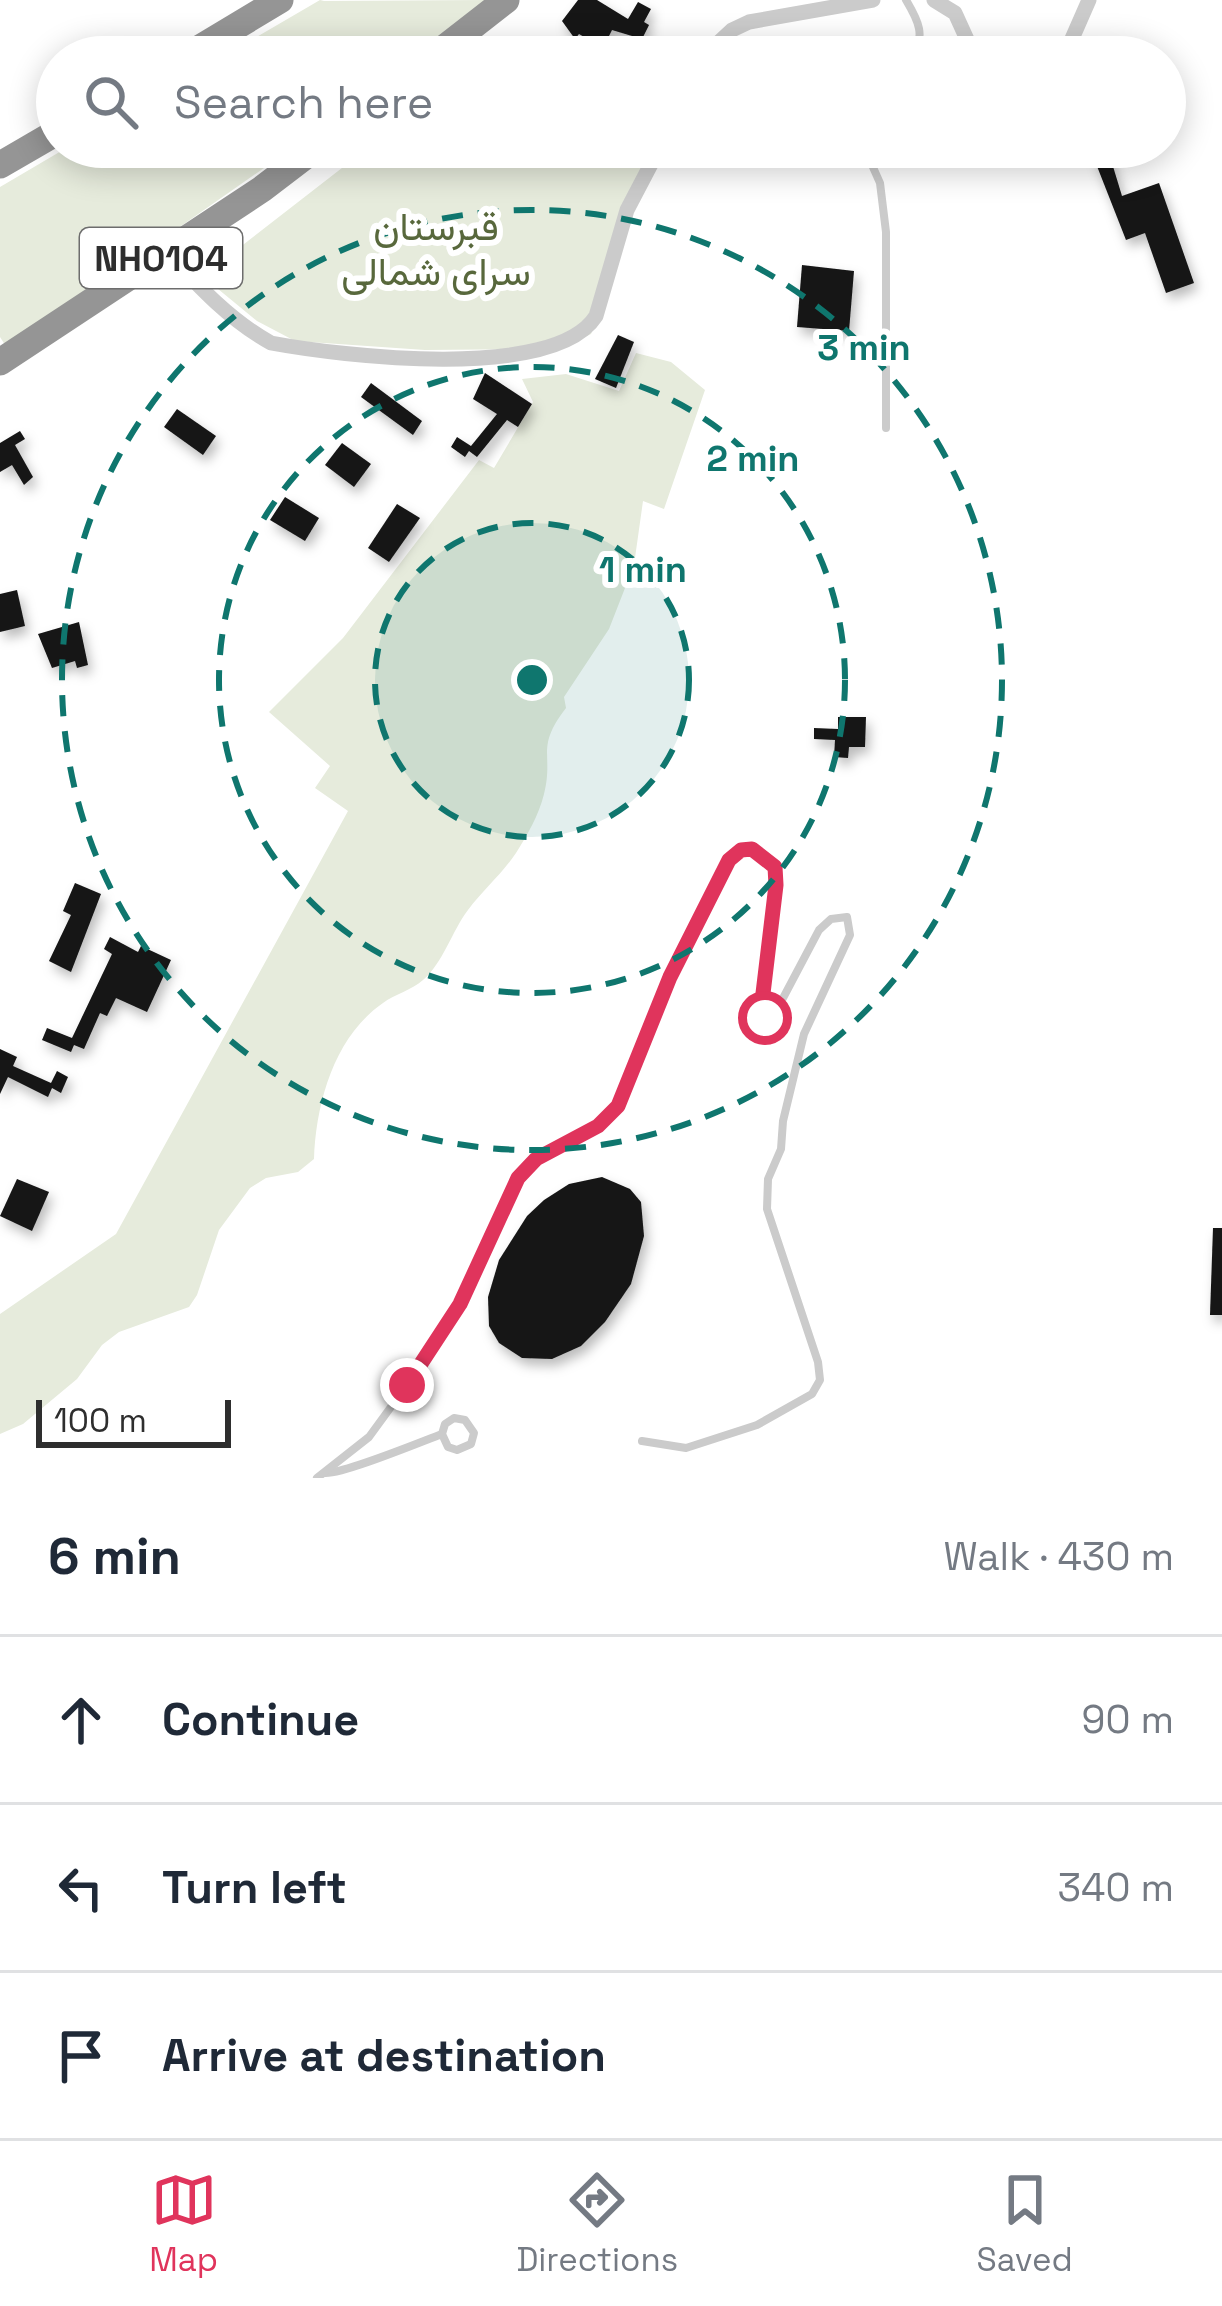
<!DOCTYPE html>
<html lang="en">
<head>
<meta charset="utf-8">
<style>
  :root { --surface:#fff; --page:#f2f2f3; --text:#1f2937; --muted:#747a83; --line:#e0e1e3; --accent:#e0345c }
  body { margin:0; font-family:"Space Grotesk",Vazirmatn,sans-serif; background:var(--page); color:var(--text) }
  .scale { position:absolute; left:36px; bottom:30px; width:195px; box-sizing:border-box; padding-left:12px; border:6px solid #2e2e2e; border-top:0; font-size:33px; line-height:42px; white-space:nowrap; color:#2e2e2e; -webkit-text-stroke:9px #fff; paint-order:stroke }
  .stop { position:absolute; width:36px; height:36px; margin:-27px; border:9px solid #e0345c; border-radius:50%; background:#fff }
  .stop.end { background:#e0345c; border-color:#fff; box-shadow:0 3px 12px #0008 }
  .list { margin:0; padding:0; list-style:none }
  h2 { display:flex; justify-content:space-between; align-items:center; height:156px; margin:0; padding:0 48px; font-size:51px }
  h2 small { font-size:39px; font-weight:400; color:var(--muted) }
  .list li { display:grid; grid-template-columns:78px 1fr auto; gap:36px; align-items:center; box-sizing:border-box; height:168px; padding:0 48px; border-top:3px solid var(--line) }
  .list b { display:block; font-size:45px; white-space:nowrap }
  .list em { font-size:39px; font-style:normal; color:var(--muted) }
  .icon { flex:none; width:66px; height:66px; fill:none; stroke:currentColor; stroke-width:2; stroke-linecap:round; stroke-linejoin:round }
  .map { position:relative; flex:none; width:1222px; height:1478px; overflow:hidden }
  .search { position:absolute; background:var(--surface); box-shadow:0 6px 30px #0003; left:36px; right:36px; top:36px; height:132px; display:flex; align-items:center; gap:30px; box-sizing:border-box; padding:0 42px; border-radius:66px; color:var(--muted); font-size:45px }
  .sheet { height:660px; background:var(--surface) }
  nav { display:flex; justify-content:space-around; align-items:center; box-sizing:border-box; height:168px; border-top:3px solid var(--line); background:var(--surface); font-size:33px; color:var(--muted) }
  nav a { display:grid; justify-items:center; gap:6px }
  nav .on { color:var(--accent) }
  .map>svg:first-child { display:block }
  .green { fill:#e6ebdc }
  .building { fill:#151515; filter:url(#shadow) }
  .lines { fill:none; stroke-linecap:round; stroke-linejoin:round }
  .lane { stroke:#cbcbcb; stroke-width:8 }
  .street { stroke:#cbcbcb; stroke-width:15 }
  .highway { stroke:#959595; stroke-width:27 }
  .route { stroke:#e0345c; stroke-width:15 }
  .ring { fill:none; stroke:#0f766e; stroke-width:6; stroke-dasharray:21 15 }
  .labels { text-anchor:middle; stroke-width:12; stroke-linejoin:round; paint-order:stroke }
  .shield { fill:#fff; stroke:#6d6d6d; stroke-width:3 }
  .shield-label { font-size:36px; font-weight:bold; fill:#2e2e2e }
  .park-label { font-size:39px; fill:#58683c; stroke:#fff }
  .centre { fill:#0f766e; stroke:#fff; stroke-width:6 }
  .ring-label { font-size:36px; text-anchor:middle; font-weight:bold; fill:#0f766e; stroke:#fff; stroke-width:12; stroke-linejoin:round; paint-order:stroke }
</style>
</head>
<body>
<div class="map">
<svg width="1222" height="1478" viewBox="0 0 1222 1478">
  <defs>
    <filter id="shadow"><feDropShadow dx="4" dy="7" stdDeviation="6" flood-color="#0004"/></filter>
  </defs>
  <rect width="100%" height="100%" fill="#fff"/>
  <g class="green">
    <polygon points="320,0 324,1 486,0 418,57 222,57"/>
    <polygon points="68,147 294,147 7,348 0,337 0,187"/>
    <polygon points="369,147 664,147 624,228 609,291 591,334 558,349 425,350 295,341 257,321 212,284 208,272"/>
    <path d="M 636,353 L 671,362 L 705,390 L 664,509 L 643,501 L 634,565 L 609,629 L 564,697 L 566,708 C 535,748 554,754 544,794 C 539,815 527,835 516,853 C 502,874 483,890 468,910 C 452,931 443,963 423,980 C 412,990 395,994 383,1003 C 334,1037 316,1103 314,1159 L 298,1172 L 266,1178 L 250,1188 L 219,1230 L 197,1295 L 189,1307 L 119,1332 L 102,1345 L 77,1379 L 23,1424 L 0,1434 L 0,1314 L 116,1234 L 348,811 L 315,788 L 330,766 L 269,712 L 343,638 L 479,460 L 494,468 L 533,402 L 522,379 L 566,374 L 619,391 Z"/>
  </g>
  <g class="building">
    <polygon points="578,0 597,0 628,19 638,2 651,9 644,22 649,25 642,39 612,30 603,48 579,34 575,39 562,21"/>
    <polygon points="1108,150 1122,196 1159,183 1194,283 1166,293 1145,233 1126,240 1093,156"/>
    <polygon points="802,265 854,271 849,331 797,327"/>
    <polygon points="618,335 634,342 616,388 595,379"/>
    <polygon points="485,373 532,404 518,427 507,420 477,457 469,451 465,457 451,447 457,437 471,446 497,414 473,399"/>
    <polygon points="371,383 422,421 413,435 361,397"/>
    <polygon points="177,409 216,436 203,455 164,427"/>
    <polygon points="20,431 25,439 15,445 33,477 24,485 12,465 0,472 0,443"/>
    <polygon points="342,443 371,464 354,487 325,465"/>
    <polygon points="285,497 319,518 305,541 270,520"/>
    <polygon points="397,504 420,518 389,562 368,548"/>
    <polygon points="17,590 25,626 0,632 0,594"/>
    <polygon points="79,622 88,665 77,668 75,661 52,668 38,634"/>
    <polygon points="838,717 866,717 865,747 849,747 848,758 834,757 835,740 814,739 814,728 838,729"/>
    <polygon points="75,883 101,894 71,972 49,961 71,915 63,911"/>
    <polygon points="110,937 138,952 141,946 171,960 147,1012 116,998 107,1016 100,1013 84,1049 74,1045 71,1052 42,1040 47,1028 72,1038 112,954 104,949"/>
    <polygon points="0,1049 17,1057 13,1066 51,1083 57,1071 68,1077 61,1093 52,1088 48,1097 8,1077 0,1094"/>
    <polygon points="602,1177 630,1189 641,1202 644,1236 631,1284 605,1322 581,1346 552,1359 522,1358 499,1343 489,1326 488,1297 499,1260 527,1216 544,1200 569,1184"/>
    <polygon points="17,1179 49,1192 32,1231 0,1216"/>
    <polygon points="1213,1228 1222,1228 1222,1315 1210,1315"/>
  </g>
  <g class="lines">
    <g class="lane">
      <path d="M 906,0 C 918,20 927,37 911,57"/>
      <path d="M 842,57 C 859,45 867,49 886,57"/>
      <polyline points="850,147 872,165 880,183 886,232 886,428"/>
      <path d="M 325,1473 C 343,1474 418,1443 442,1434 L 445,1424 L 454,1418 L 465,1420 L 474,1433 L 471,1444 L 457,1450 L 448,1447 L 442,1434"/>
      <polyline points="317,1478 369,1437 407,1385 460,1304 518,1179 536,1159 598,1126 618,1105 670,977 729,860 741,850 752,849 775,867 776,885 761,1010 765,1018 773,1017 819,930 831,919 847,917 850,935 804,1034 783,1121 781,1149 768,1179 767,1209 818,1362 820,1380 812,1394 757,1425 686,1448 642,1441"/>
    </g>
    <g class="street">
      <polyline points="934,0 955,13 975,57"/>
      <polyline points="703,57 732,30 749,22 873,0"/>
      <polyline points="1064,57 1089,0"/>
      <path d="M 168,253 C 199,287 231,321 271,343 C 341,356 554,382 596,316 L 627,210 L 660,147"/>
    </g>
    <g class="highway">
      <polyline points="185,57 280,0"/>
      <polyline points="433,57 506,0"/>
      <polyline points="0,165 57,132"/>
      <polyline points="0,362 262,189 317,147"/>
    </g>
  </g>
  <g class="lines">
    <polyline class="route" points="407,1385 460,1304 518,1178 536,1159 598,1126 618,1106 670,977 729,860 741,850 752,849 775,867 776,885 761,1010 765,1018"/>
  </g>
  <circle cx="532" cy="680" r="157" fill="#0f766e" fill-opacity=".12"/>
  <g class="ring">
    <circle cx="532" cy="680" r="157"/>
    <circle cx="532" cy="680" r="313"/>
    <circle cx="532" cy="680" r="470"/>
  </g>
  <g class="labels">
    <rect class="shield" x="80" y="228" width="162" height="60" rx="9"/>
    <g class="shield-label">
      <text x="161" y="271">NH0104</text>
    </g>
    <g class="park-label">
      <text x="436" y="240">قبرستان<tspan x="436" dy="45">سرای شمالی</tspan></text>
    </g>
  </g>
  <circle cx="532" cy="680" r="18" class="centre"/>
  <g class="ring-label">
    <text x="864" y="360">3 min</text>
    <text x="753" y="471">2 min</text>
    <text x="643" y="582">1 min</text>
  </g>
</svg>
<div class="scale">100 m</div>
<div class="stop" style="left:765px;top:1018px"></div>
<div class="stop end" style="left:407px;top:1385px"></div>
<div class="search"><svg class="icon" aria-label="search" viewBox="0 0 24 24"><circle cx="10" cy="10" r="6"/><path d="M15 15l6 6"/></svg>Search here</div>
</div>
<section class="sheet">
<h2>6 min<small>Walk · 430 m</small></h2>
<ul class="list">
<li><svg class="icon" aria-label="ahead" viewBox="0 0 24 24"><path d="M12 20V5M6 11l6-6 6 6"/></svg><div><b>Continue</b></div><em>90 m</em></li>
<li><svg class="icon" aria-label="left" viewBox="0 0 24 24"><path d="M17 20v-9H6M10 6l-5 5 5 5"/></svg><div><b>Turn left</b></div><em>340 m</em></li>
<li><svg class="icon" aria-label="arrive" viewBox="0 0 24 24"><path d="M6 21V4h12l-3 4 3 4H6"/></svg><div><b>Arrive at destination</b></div></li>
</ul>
</section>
<nav>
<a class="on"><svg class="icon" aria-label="map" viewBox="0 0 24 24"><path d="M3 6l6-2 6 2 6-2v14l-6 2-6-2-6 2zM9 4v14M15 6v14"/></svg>Map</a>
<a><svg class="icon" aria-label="directions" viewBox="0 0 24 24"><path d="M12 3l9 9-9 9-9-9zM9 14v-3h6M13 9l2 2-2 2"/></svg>Directions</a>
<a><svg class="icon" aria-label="saved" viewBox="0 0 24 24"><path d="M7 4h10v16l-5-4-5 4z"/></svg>Saved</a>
</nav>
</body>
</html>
